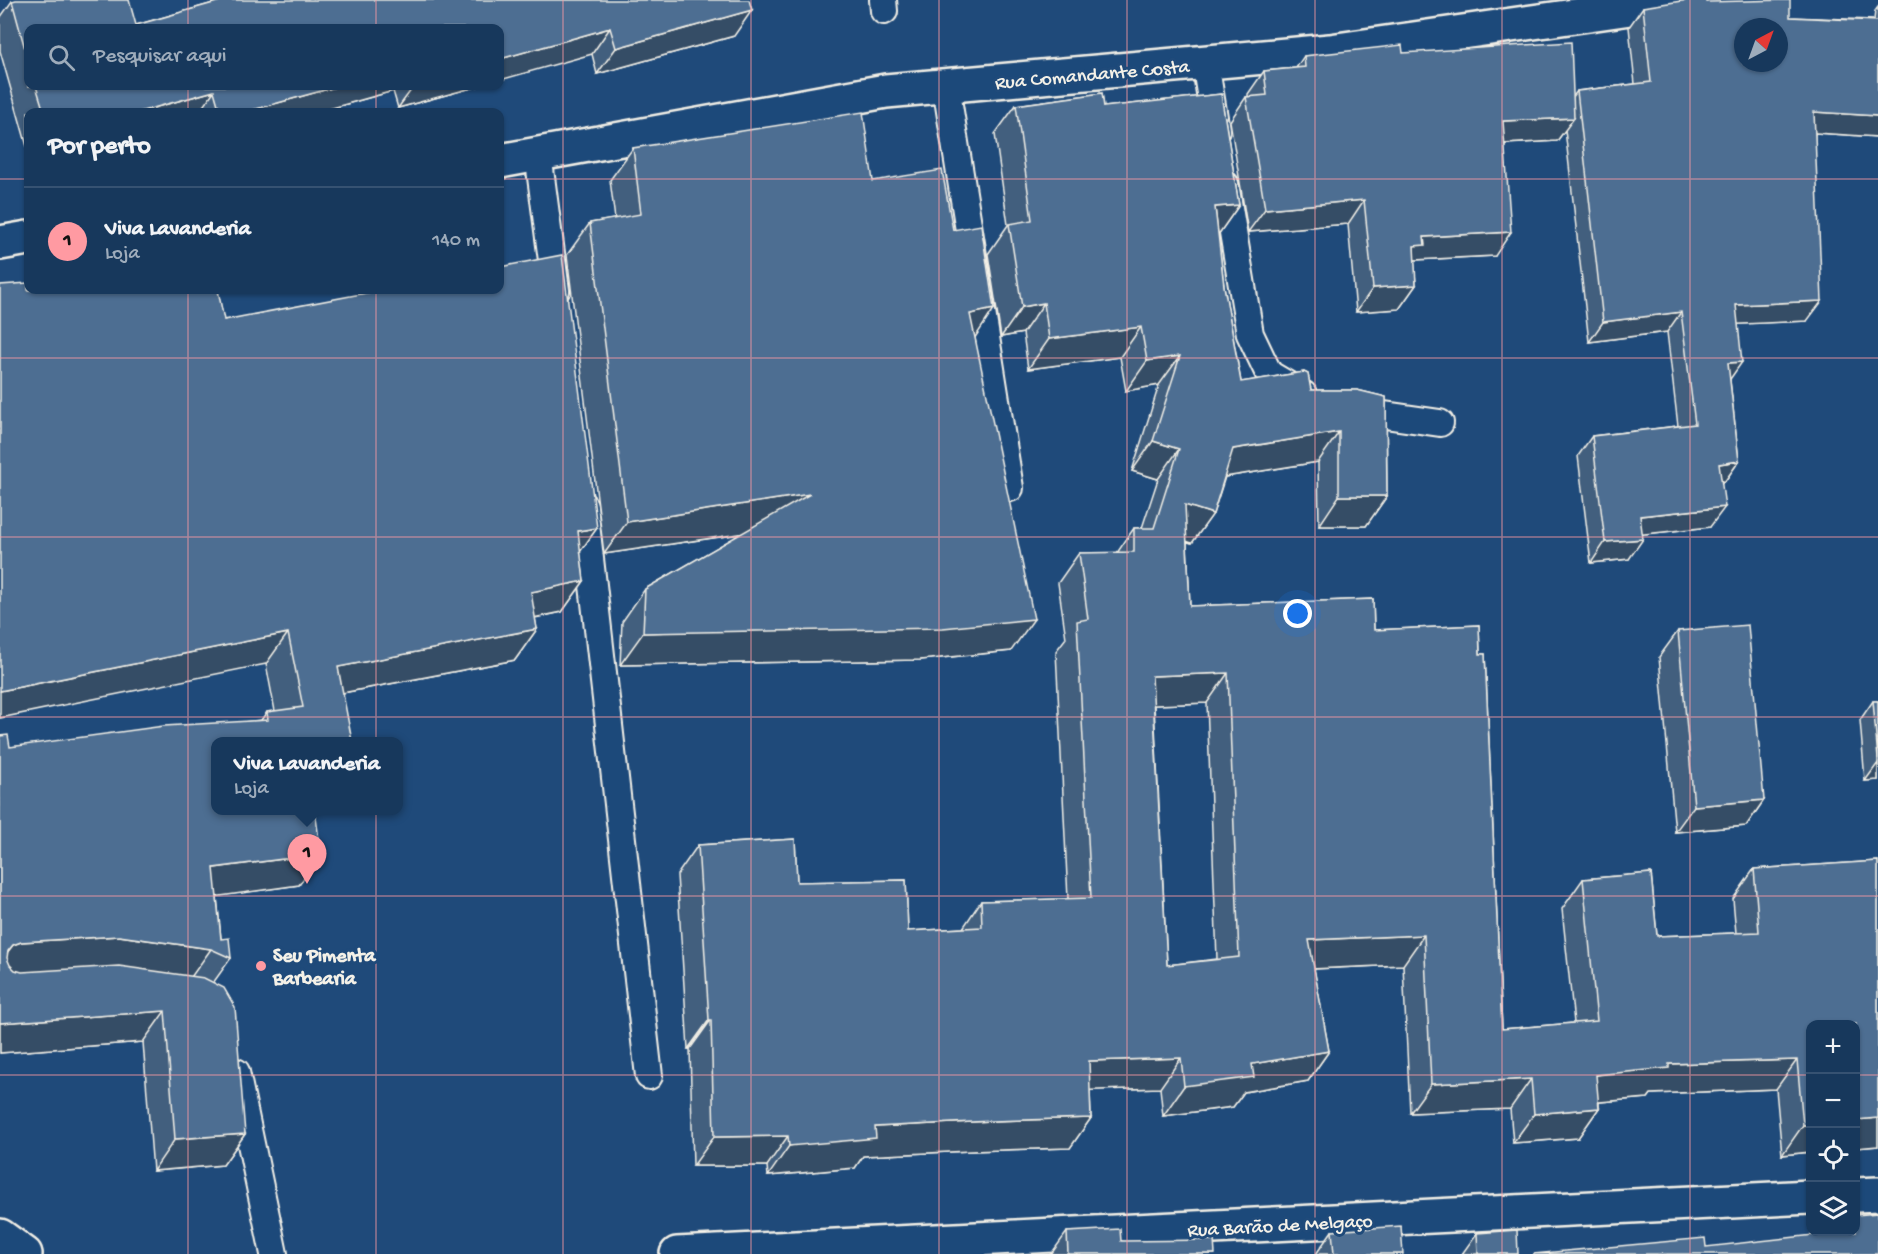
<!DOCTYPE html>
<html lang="pt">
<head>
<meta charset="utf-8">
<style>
  :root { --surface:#17385c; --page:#203f62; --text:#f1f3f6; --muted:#9eacbb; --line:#365272; --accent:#ff9aa2 }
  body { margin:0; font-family:"Gochi Hand",sans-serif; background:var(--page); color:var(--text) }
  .controls { position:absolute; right:18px; bottom:18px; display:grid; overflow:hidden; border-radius:12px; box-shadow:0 2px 4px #0004 }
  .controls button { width:54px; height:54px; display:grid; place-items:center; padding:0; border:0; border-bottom:2px solid var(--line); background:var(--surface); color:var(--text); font:30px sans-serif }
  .compass { position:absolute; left:1734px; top:18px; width:54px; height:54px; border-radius:50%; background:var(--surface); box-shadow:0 2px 4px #0004; rotate:41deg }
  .you { position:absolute; left:1298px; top:614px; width:21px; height:21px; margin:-15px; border:4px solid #fff; border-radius:50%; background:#1a73e8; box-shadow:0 0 0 9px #1a73e833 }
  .badge { display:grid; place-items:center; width:39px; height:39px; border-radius:50%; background:var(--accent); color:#111; font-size:20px; font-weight:700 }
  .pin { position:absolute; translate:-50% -50px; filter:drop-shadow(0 2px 3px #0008) }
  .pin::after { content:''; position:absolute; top:32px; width:21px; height:18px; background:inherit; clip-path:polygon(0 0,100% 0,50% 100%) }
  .popup { position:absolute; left:211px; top:737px; width:192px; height:78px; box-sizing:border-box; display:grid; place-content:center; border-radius:12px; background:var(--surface); filter:drop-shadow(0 2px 4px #0005); font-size:20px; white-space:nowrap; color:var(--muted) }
  .popup b { font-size:22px; color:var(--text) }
  .popup::after { content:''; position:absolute; left:50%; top:100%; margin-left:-12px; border:12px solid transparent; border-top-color:var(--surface) }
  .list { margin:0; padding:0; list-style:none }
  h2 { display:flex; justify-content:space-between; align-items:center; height:78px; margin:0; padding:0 24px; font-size:26px }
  h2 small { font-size:20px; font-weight:400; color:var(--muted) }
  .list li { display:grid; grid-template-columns:39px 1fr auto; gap:18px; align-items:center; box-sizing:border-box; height:108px; padding:0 24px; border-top:2px solid var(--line) }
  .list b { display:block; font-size:22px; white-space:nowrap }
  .list p { margin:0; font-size:20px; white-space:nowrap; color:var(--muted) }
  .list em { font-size:20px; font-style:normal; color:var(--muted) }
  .icon { flex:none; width:33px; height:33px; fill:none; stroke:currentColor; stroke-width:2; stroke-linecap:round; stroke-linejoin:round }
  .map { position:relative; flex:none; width:1878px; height:1254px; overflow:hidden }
  .search { position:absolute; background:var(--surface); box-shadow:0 2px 4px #0004; left:24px; top:24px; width:480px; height:66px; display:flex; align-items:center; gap:15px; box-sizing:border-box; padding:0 21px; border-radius:12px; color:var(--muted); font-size:22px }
  .panel { position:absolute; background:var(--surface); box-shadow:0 2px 4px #0004; left:24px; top:108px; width:480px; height:186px; border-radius:12px }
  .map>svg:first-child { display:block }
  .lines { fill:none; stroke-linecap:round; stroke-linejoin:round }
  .service-casing { stroke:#f4f1e8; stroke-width:30 }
  .tertiary-casing { stroke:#f4f1e8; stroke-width:38 }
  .service { stroke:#1f4a7a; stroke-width:26 }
  .tertiary { stroke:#1f4a7a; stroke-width:33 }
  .wall { fill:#425f7e; stroke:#f4f1e8; stroke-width:1.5; fill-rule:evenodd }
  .shaded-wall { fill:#364d66; stroke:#f4f1e8; stroke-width:1.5 }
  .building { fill:#4d6e92; stroke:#f4f1e8; stroke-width:1.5; fill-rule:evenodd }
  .grid { fill:none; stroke:#ff9aa2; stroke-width:1.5; stroke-opacity:0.55 }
  .poi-dot { fill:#ff9aa2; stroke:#1f4a7a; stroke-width:2 }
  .labels { text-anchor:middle; stroke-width:6; stroke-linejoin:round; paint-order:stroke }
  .street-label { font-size:20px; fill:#f4f1e8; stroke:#1f4a7a }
  .poi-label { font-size:20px; font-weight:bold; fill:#f4f1e8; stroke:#1f4a7a; text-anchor:start }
</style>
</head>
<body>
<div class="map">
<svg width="1878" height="1254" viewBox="0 0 1878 1254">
  <rect width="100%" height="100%" fill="#1f4a7a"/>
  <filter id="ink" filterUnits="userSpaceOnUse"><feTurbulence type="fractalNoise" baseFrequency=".0167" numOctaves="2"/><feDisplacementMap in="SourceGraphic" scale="12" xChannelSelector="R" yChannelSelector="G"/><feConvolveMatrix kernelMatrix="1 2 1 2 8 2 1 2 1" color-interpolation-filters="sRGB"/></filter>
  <g filter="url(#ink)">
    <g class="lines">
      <defs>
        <g id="service">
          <polyline points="883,0 884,11"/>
          <polyline points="1205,62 1216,130"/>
          <polyline points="946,86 1010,488"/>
          <polyline points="538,154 556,291"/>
          <polyline points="1225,184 1250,334 1269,374 1303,394"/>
          <polyline points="1353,409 1364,412 1440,423"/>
          <polyline points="584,506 649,1076"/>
          <polyline points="236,1072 274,1254"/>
        </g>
        <g id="tertiary">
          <polyline points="500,161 886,91 1330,51 1686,0"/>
          <polyline points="0,243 28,238"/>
          <polyline points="1856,1195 1878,1194"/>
          <polyline points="0,1236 25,1254"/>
          <polyline points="677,1254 1810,1197"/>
        </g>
      </defs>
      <use href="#service" class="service-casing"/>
      <use href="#tertiary" class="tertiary-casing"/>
      <use href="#service" class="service"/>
      <use href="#tertiary" class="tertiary"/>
    </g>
    <g class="wall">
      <polygon points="224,0 734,36 597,74 592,54 500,28 28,28 28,86 479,86 398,108 393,91 318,112 28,112 28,150 0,51 0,18 12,1 136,25"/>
      <polygon points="1706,2 1790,17 1874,20 1875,11 1878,7 1878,137 1815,133 1807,321 1738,324 1730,380 1739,461 1725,481 1722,482 1710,527 1643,534 1629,559 1591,563 1578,456 1592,436 1678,426 1667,332 1589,342 1565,130 1557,141 1505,144 1495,256 1414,260 1416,285 1399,309 1356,312 1348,224 1248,232 1230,121 1246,97 1248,97 1248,94 1264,71 1296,68 1304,56 1403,53 1573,97 1577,91 1635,84 1629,27 1643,7"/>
      <path d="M 1102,93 L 1104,107 L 1221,94 L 1239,205 L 1218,235 L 1224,286 L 1241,382 L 1304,372 L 1308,374 L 1311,390 L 1357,390 L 1386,397 L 1387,496 L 1366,526 L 1319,526 L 1318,462 L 1225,477 L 1213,514 L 1192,543 L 1187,542 L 1190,606 L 1373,599 L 1374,630 L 1479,625 L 1480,654 L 1485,654 L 1502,1029 L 1574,1023 L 1562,909 L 1583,879 L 1651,873 L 1657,936 L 1736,933 L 1733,899 L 1754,869 L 1878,861 L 1878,1146 L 1856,1148 L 1856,1024 L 1810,1024 L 1810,1152 L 1782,1155 L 1776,1089 L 1651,1094 L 1648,1098 L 1599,1102 L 1599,1108 L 1578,1138 L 1513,1143 L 1510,1109 L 1410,1113 L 1403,965 L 1314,969 L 1329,1051 L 1308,1081 L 1244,1092 L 1233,1107 L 1163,1116 L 1160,1088 L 1090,1090 L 1091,1118 L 1070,1148 L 971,1151 L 863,1156 L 855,1168 L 768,1176 L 767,1166 L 693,1166 L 690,1049 L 688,1049 L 677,875 L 698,845 L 795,839 L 797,882 L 906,880 L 908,931 L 963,928 L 981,901 L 1068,899 L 1056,651 L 1066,638 L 1058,583 L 1079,553 L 1117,553 L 1134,528 L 1142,528 L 1158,479 L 1132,471 L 1159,385 L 1126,391 L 1120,357 L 1028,369 L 1023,333 L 1001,337 L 988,254 L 1008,225 L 995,134 L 1016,105 ZM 1207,703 L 1217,959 L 1167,965 L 1154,705 Z"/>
      <polygon points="633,148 873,181 953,230 975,337 1011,651 920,660 620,665 622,622 645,589 741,534 604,554 567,255 590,223 615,219 610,180"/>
      <polygon points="224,320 597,528 580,551 584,581 562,612 535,618 537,629 515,660 343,693 216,741 321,854 299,885 217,896 221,939 231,958 213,983 245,1134 223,1165 153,1171 143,1042 0,1053 0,736 10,747 261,720 267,712 275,711 266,664"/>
      <polygon points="1678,631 1764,800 1746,826 1675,832 1659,657"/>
      <polygon points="1873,701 1878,701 1878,780 1865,781 1860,720"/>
      <polygon points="1332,1231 1403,1254 1316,1254"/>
      <polygon points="1067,1232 1121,1241 1215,1254 1051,1254"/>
      <polygon points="1477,1233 1518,1254 1462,1254"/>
    </g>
    <g class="shaded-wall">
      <polygon points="752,10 734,36 597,74 616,48"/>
      <polygon points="610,28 592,54 500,80 500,59"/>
      <polygon points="339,86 397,86 393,91 318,112 245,112"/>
      <polygon points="414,86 479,86 398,108"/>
      <polygon points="214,91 199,112 139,112"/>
      <polygon points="1814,112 1878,116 1878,137 1800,132"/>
      <polygon points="1574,118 1557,141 1486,145 1503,121"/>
      <polygon points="1364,200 1348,224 1248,232 1265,209"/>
      <polygon points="1239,205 1218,235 1215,207"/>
      <polygon points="1511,232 1495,256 1414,260 1414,246 1424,237"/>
      <polygon points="1416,285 1399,309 1356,312 1373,288"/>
      <polygon points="1822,301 1807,321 1721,325 1736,305"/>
      <polygon points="1044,303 1023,333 1001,337 1022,307"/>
      <polygon points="994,309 972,342 970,314"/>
      <polygon points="1681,312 1667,332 1589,342 1603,322"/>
      <polygon points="1141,327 1120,357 1028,369 1049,339"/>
      <polygon points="1180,356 1159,385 1126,391 1147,361"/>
      <polygon points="1742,362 1728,382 1728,363"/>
      <polygon points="1339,432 1318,462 1212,479 1233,449"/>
      <polygon points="1153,441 1179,449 1158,479 1132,471"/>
      <polygon points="1739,461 1725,481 1705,484 1719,464"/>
      <polygon points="810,494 787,527 604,554 627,522"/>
      <polygon points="1339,496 1387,496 1366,526 1319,526"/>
      <polygon points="1185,505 1213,514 1192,543 1164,534"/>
      <polygon points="1725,507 1710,527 1626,536 1640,516"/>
      <polygon points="597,528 575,559 578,531"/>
      <polygon points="1643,539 1629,559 1591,563 1605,542"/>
      <polygon points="584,581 562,612 509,623 531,592"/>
      <polygon points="1034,619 1011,651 920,660 620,665 643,633"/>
      <polygon points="537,629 515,660 316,698 338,667"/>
      <polygon points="288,633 266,664 0,718 0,691"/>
      <polygon points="1228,673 1207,703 1131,706 1152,676"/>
      <polygon points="1878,763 1878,780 1865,781"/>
      <polygon points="1764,800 1746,826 1675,832 1694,806"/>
      <polygon points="321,854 299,885 192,900 214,868"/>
      <polygon points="1424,935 1403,965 1288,970 1309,940"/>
      <polygon points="119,936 211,949 189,980 0,973 0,962 13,945 21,942"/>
      <polygon points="165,1011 143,1042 0,1053 0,1023"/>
      <polygon points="709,1020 711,1020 690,1049 688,1049"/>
      <polygon points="1329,1051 1308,1081 1244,1092 1233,1107 1163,1116 1184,1086 1252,1064"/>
      <polygon points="1181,1058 1160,1088 1068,1091 1089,1061"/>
      <polygon points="1797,1060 1776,1089 1651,1094 1648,1098 1575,1104 1596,1075 1669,1064"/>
      <polygon points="1531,1079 1510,1109 1410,1113 1431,1084"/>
      <polygon points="1599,1108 1578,1138 1513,1143 1534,1114"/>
      <polygon points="1091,1118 1070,1148 971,1151 863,1156 855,1168 768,1176 789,1146 875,1127 992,1121"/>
      <polygon points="1878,1118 1878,1146 1856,1148 1856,1120"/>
      <polygon points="1803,1125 1810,1125 1810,1152 1782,1155"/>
      <polygon points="245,1134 223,1165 153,1171 175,1139"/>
      <polygon points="788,1136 767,1166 693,1166 714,1137"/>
    </g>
    <g class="building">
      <polygon points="16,0 129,0 136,25 224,0 749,0 752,10 616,48 610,28 500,59 500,28 28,28 28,60 12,1"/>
      <path d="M 1688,0 L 1706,0 L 1706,2 L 1790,0 L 1790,17 L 1878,21 L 1878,116 L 1814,112 L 1822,301 L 1736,305 L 1742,362 L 1728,363 L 1739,461 L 1719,464 L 1725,507 L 1640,516 L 1643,539 L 1605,542 L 1592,436 L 1695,424 L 1681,312 L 1603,322 L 1577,91 L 1651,82 L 1643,7 ZM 1743,27 L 1779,27 L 1779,63 L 1743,63 Z"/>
      <polygon points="1571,42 1574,118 1503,121 1511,232 1424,237 1425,245 1414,246 1416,285 1373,288 1364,200 1265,209 1246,97 1267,95 1264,71 1305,67 1304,56 1402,45 1403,53"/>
      <polygon points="36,86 339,86 245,112 220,112 214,91 139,112 44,112"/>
      <path d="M 1102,93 L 1104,107 L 1221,94 L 1239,205 L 1215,207 L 1224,286 L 1241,382 L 1304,372 L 1308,374 L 1311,390 L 1357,390 L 1386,397 L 1387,496 L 1339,496 L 1339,432 L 1233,449 L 1213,514 L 1185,505 L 1190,606 L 1373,599 L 1374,630 L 1479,625 L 1480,654 L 1485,654 L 1502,1029 L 1597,1021 L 1583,879 L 1651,873 L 1657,936 L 1759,932 L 1754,869 L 1878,861 L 1878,1118 L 1856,1120 L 1856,1024 L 1810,1024 L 1810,1125 L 1803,1125 L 1797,1060 L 1669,1064 L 1669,1068 L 1596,1075 L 1599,1108 L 1534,1114 L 1531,1079 L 1431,1084 L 1424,935 L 1309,940 L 1329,1051 L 1252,1064 L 1254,1077 L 1184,1086 L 1181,1058 L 1089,1061 L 1091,1118 L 992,1121 L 875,1127 L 876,1138 L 789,1146 L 788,1136 L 714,1137 L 711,1020 L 709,1020 L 698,845 L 795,839 L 797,882 L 906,880 L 908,931 L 982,927 L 981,901 L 1091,898 L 1077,621 L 1088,619 L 1079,553 L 1134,552 L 1134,528 L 1154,528 L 1179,449 L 1153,441 L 1180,356 L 1147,361 L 1141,327 L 1049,339 L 1044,303 L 1022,307 L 1009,224 L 1032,220 L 1016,105 ZM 1228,673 L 1239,957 L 1167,965 L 1152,676 Z"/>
      <polygon points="863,112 873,181 942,170 953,230 981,225 994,309 970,314 1034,619 943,628 643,633 645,589 810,494 627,522 590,223 641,214 633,148"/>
      <polygon points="562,255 597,528 578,531 584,581 531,592 537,629 338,667 352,741 216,741 216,810 315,810 321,854 214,868 221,939 229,938 231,958 211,949 119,936 21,942 13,945 8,951 7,958 10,965 15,970 22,972 119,966 204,978 224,988 235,1007 245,1134 175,1139 165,1011 0,1023 0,736 8,735 10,747 164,726 268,720 267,712 303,707 288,633 0,691 0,285 28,283 28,290 218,290 224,320 382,290 500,290 500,267"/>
      <polygon points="1748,625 1764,800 1694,806 1678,631"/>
      <polygon points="1873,701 1878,701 1878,759"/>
      <polygon points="1878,1213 1878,1254 1533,1254 1705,1238 1706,1247 1841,1232 1856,1232 1856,1215"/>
      <polygon points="1401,1226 1403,1254 1334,1254 1332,1231"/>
      <polygon points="1120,1229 1121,1241 1214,1240 1215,1254 1068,1254 1067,1232"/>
      <polygon points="1517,1230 1518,1254 1478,1254 1477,1233"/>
    </g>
  </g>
  <path class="grid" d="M 188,0 L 188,28M 376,0 L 376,28M 563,0 L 563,1254M 751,0 L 751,1254M 939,0 L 939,1254M 1127,0 L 1127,1254M 1315,0 L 1315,1254M 1502,0 L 1502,1254M 1690,0 L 1690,1254M 188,86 L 188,112M 376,86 L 376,112M 0,179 L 28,179M 500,179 L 1878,179M 188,290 L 188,1254M 376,290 L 376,1254M 0,358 L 1878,358M 0,537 L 1878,537M 0,717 L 1878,717M 0,896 L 1878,896M 0,1075 L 1810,1075M 1856,1075 L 1878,1075"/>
  <circle class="poi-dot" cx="261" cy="966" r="6"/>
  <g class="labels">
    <g class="street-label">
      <text transform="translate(1092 73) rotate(-5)" y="7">Rua Comandante Costa</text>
      <text transform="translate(1280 1224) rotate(-3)" y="7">Rua Barão de Melgaço</text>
    </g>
    <g class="poi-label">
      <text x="273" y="961">Seu Pimenta<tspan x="273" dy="23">Barbearia</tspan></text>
    </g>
  </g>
</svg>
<div class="controls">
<button>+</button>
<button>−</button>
<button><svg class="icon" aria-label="locate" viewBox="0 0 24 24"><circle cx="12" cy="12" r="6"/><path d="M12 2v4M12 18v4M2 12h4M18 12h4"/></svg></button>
<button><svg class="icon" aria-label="layers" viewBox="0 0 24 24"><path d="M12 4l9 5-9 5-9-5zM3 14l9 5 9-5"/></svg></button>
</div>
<svg class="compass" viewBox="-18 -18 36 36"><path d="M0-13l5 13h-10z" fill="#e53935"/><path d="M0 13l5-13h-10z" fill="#9eacbb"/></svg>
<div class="you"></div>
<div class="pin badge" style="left:307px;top:884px">1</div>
<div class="popup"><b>Viva Lavanderia</b>Loja</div>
<div class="search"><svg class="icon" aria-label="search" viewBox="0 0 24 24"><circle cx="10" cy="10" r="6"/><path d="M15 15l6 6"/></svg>Pesquisar aqui</div>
<section class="panel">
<h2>Por perto<small></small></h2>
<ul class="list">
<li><span class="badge">1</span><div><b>Viva Lavanderia</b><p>Loja</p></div><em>140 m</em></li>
</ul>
</section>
</div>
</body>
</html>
